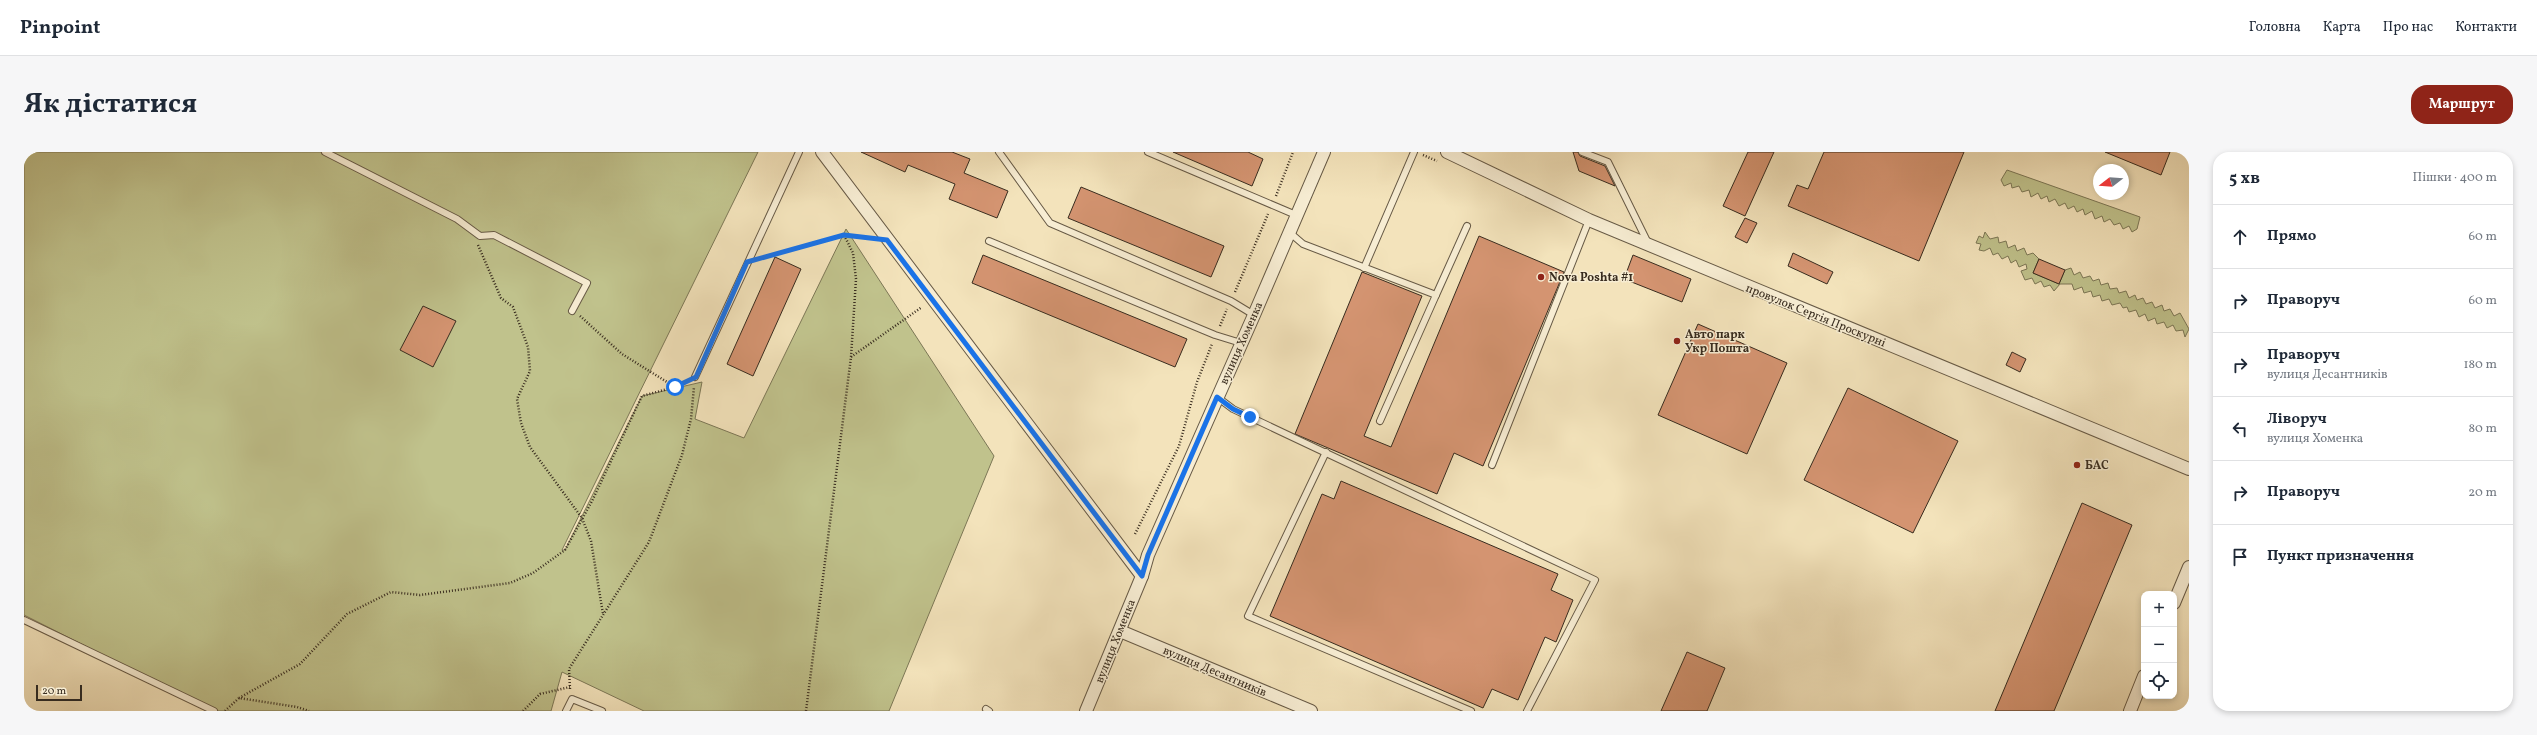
<!DOCTYPE html>
<html lang="uk">
<head>
<meta charset="utf-8">
<style>
  :root { --surface:#fff; --page:#f6f6f7; --text:#1f2937; --muted:#747a83; --line:#e0e1e3; --accent:#8f2418 }
  body { margin:0; font-family:Vollkorn,serif; background:var(--page); color:var(--text) }
  .controls { position:absolute; right:12px; bottom:12px; display:grid; overflow:hidden; border-radius:8px; box-shadow:0 2px 6px #0003 }
  .controls button { width:36px; height:36px; display:grid; place-items:center; padding:0; border:0; border-bottom:1px solid var(--line); background:var(--surface); color:var(--text); font:20px sans-serif }
  .compass { position:absolute; left:2069px; top:12px; width:36px; height:36px; border-radius:50%; background:var(--surface); box-shadow:0 2px 6px #0003; rotate:253deg }
  .scale { position:absolute; left:12px; bottom:10px; width:46px; box-sizing:border-box; padding-left:4px; border:2px solid #382c1f; border-top:0; font-size:11px; line-height:14px; white-space:nowrap; color:#382c1f; -webkit-text-stroke:3px #f7edd3; paint-order:stroke }
  .stop { position:absolute; width:12px; height:12px; margin:-9px; border:3px solid #1a73e8; border-radius:50%; background:#fff }
  .stop.end { background:#1a73e8; border-color:#fff; box-shadow:0 1px 4px #0008 }
  .list { margin:0; padding:0; list-style:none }
  h2 { display:flex; justify-content:space-between; align-items:center; height:52px; margin:0; padding:0 16px; font-size:17px }
  h2 small { font-size:13px; font-weight:400; color:var(--muted) }
  .list li { display:grid; grid-template-columns:26px 1fr auto; gap:12px; align-items:center; box-sizing:border-box; height:64px; padding:0 16px; border-top:1px solid var(--line) }
  .list b { display:block; font-size:15px; white-space:nowrap }
  .list p { margin:0; font-size:13px; white-space:nowrap; color:var(--muted) }
  .list em { font-size:13px; font-style:normal; color:var(--muted) }
  .icon { flex:none; width:22px; height:22px; fill:none; stroke:currentColor; stroke-width:2; stroke-linecap:round; stroke-linejoin:round }
  .map { position:relative; flex:none; width:2165px; height:559px; overflow:hidden; border-radius:16px }
  header { display:flex; align-items:center; gap:24px; box-sizing:border-box; height:56px; padding:0 20px; background:var(--surface); border-bottom:1px solid var(--line) }
  header strong { font-size:19px }
  nav { display:flex; gap:22px; margin-inline-start:auto; font-size:14px }
  .intro { display:flex; align-items:center; justify-content:space-between; box-sizing:border-box; height:96px; padding:0 24px }
  h1 { margin:0; font-size:28px }
  .button { padding:10px 18px; border-radius:16px; background:var(--accent); color:#fff; font-size:14px; font-weight:700 }
  main { display:flex; gap:24px; padding:0 24px }
  aside { flex:1; background:var(--surface); border-radius:16px; box-shadow:0 2px 6px #0003 }
  .map>svg:first-child { display:block }
  .green { fill:#c0c28c; stroke:#7c7756 }
  .building { fill:#d49471; stroke:#382c1f }
  .lines { fill:none; stroke-linecap:round; stroke-linejoin:round }
  .service-casing { stroke:#675a46; stroke-width:8 }
  .minor-casing { stroke:#675a46; stroke-width:14 }
  .path { stroke:#382c1f; stroke-width:2.5; stroke-dasharray:1 2; stroke-linecap:butt }
  .service { stroke:#f7edd3; stroke-width:6 }
  .minor { stroke:#f7edd3; stroke-width:12 }
  .route { stroke:#1a73e8; stroke-width:5 }
  .poi-dot { fill:#8f2418; stroke:#f7edd3; stroke-width:1.5 }
  .labels { text-anchor:middle; stroke-width:3; stroke-linejoin:round; paint-order:stroke }
  .poi-label { font-size:12px; font-weight:bold; fill:#382c1f; stroke:#f7edd3; text-anchor:start }
  .street-label { font-size:12px; fill:#382c1f; stroke:#f7edd3 }
</style>
</head>
<body>
<header>
<strong>Pinpoint</strong>
<nav><a>Головна</a><a>Карта</a><a>Про нас</a><a>Контакти</a></nav>
</header>
<div class="intro"><h1>Як дістатися</h1><a class="button">Маршрут</a></div>
<main>
<div class="map">
<svg width="2165" height="559" viewBox="0 0 2165 559">
  <rect width="100%" height="100%" fill="#f3e3bb"/>
  <filter id="stains"><feTurbulence type="fractalNoise" baseFrequency=".005" numOctaves="4"/><feColorMatrix values="0 0 0 0 .2 0 0 0 0 .09 0 0 0 0 .02 0 0 0 .5 -.17"/></filter>
  <radialGradient id="worn" r=".72"><stop offset=".6" stop-color="#630" stop-opacity="0"/><stop offset="1" stop-color="#630" stop-opacity=".3"/></radialGradient>
  <g class="green">
    <polygon points="0,0 734,0 538,398 541,398 618,244 678,230 671,267 720,286 822,77 970,304 865,559 620,559 538,520 527,559 190,559 0,463"/>
    <polygon points="1983,18 2116,65 2113,77 2108,80 2105,74 2099,77 2096,71 2090,73 2086,67 2080,70 2078,64 2071,67 2068,59 2061,63 2059,57 2053,60 2050,54 2044,57 2041,51 2035,54 2031,47 2025,50 2023,44 2017,47 2014,41 2007,45 2005,38 1998,40 1995,34 1988,36 1987,31 1980,34 1977,28"/>
    <polygon points="1961,80 1966,87 1974,85 1975,91 1982,89 1984,96 1991,93 1993,99 2000,96 2003,103 2009,101 2015,107 2009,121 2035,132 2041,118 2047,116 2050,123 2056,120 2059,126 2066,124 2069,129 2075,127 2077,133 2084,131 2086,137 2093,136 2095,141 2102,139 2105,146 2111,143 2113,148 2119,146 2122,152 2128,150 2131,156 2138,153 2140,159 2146,157 2150,164 2156,161 2165,177 2161,185 2159,178 2152,179 2149,173 2143,176 2140,170 2133,172 2131,166 2124,169 2121,162 2115,165 2112,158 2105,160 2103,155 2099,156 2096,151 2088,153 2085,147 2078,149 2076,143 2069,145 2067,139 2060,141 2058,135 2050,138 2048,132 2036,132 2030,139 2026,133 2020,135 2017,129 2011,132 2008,126 2001,128 1997,119 2003,117 2002,112 1995,115 1992,108 1987,111 1984,104 1978,107 1974,101 1969,103 1966,96 1960,99 1955,98 1957,92 1952,91 1955,84 1959,86"/>
  </g>
  <g class="building">
    <polygon points="837,0 928,0 946,7 940,21 984,39 973,66 925,47 931,32 884,13 881,20"/>
    <polygon points="1149,0 1224,0 1239,7 1228,34"/>
    <polygon points="1549,0 1554,0 1556,4 1581,14 1591,34 1555,19"/>
    <polygon points="1724,0 1750,0 1721,64 1699,54"/>
    <polygon points="1800,0 1940,0 1895,109 1764,54 1773,33 1784,37"/>
    <polygon points="2081,0 2146,0 2137,23"/>
    <polygon points="1057,35 1200,94 1187,125 1044,66"/>
    <polygon points="1721,66 1733,71 1723,91 1711,85"/>
    <polygon points="1455,84 1540,120 1459,314 1430,301 1413,342 1271,282 1338,120 1398,144 1340,284 1367,295"/>
    <polygon points="1769,101 1809,120 1803,132 1764,114"/>
    <polygon points="959,103 1163,187 1151,215 948,131"/>
    <polygon points="1609,103 1667,127 1658,150 1600,127"/>
    <polygon points="751,105 777,117 729,224 703,212"/>
    <polygon points="2015,107 2041,118 2035,132 2009,121"/>
    <polygon points="399,154 432,169 409,215 376,198"/>
    <polygon points="1674,172 1763,211 1723,302 1634,263"/>
    <polygon points="1988,200 2002,207 1996,220 1982,213"/>
    <polygon points="1824,236 1934,289 1889,381 1780,328"/>
    <polygon points="1317,329 1534,422 1527,438 1549,448 1532,490 1521,485 1494,548 1468,537 1459,556 1246,464 1298,342 1310,347"/>
    <polygon points="2058,351 2108,373 2030,559 1971,559"/>
    <polygon points="1663,500 1701,516 1683,559 1637,559"/>
  </g>
  <g class="lines">
    <defs>
      <g id="service">
        <polyline points="301,0 433,67 456,84 470,83 563,131 548,159"/>
        <polyline points="975,0 1026,71 1207,149 1230,163"/>
        <polyline points="1124,0 1272,63"/>
        <polyline points="1558,0 1584,10 1624,91"/>
        <polyline points="1265,80 1279,92 1412,143 1356,269"/>
        <polyline points="965,89 1191,183 1217,191"/>
        <polyline points="1340,116 1390,0"/>
        <polyline points="1412,143 1443,74"/>
        <polyline points="671,225 775,0"/>
        <polyline points="1193,245 1209,257 1571,428 1503,559"/>
        <polyline points="1302,300 1224,464 1447,559"/>
        <polyline points="1468,313 1565,68"/>
        <polyline points="0,468 190,559"/>
        <polyline points="962,557 965,559"/>
        <polyline points="542,559 548,547 578,559"/>
      </g>
      <g id="minor">
        <polyline points="798,0 1118,424"/>
        <polyline points="1423,0 1565,68 2165,317"/>
        <polyline points="2150,451 2165,415"/>
        <polyline points="1096,479 1287,559"/>
        <polyline points="1062,559 1118,424 1124,403 1230,163 1300,0"/>
        <polyline points="2106,559 2120,524"/>
      </g>
    </defs>
    <use href="#service" class="service-casing"/>
    <use href="#minor" class="minor-casing"/>
    <g class="path">
      <polyline points="1399,3 1413,9"/>
      <polyline points="1252,44 1269,0"/>
      <polyline points="454,93 477,146 489,155 504,195 506,219 493,247 497,271 506,295 558,366 567,389 579,462"/>
      <polyline points="737,106 820,83 847,86"/>
      <polyline points="1211,140 1244,62"/>
      <polyline points="556,164 598,202 651,235"/>
      <polyline points="1196,174 1203,157"/>
      <polyline points="827,205 898,155"/>
      <polyline points="1111,382 1155,294 1173,230 1188,192"/>
      <polyline points="546,537 545,517 625,390 658,303 667,267 670,235"/>
      <polyline points="215,546 276,512 323,462 367,440 396,443 486,431 509,421 541,398 568,349 618,244 651,235 662,229"/>
      <polyline points="201,559 215,546 273,555 285,559"/>
      <polyline points="499,559 516,542 546,535"/>
      <polyline points="782,559 827,205 832,127 829,101 820,83"/>
    </g>
    <use href="#service" class="service"/>
    <use href="#minor" class="minor"/>
  </g>
  <g class="lines">
    <polyline class="route" points="651,235 672,225 723,110 820,83 863,88 1118,424 1124,403 1193,245 1209,257 1226,265"/>
  </g>
  <g class="poi-dot">
    <circle cx="1517" cy="125" r="4"/>
    <circle cx="1653" cy="189" r="4"/>
    <circle cx="2053" cy="313" r="4"/>
  </g>
  <g class="labels">
    <g class="poi-label">
      <text x="1525" y="129">Nova Poshta #1</text>
      <text x="1661" y="186">Авто парк<tspan x="1661" dy="14">Укр Пошта</tspan></text>
      <text x="2061" y="317">БАС</text>
    </g>
    <g class="street-label">
      <text transform="translate(1792 163) rotate(22)" y="4">провулок Сергія Проскурні</text>
      <text transform="translate(1217 191) rotate(-66)" y="4">вулиця Хоменка</text>
      <text transform="translate(1091 489) rotate(-68)" y="4">вулиця Хоменка</text>
      <text transform="translate(1191 519) rotate(23)" y="4">вулиця Десантників</text>
    </g>
  </g>
  <rect width="100%" height="100%" filter="url(#stains)"/>
  <rect width="100%" height="100%" fill="url(#worn)"/>
</svg>
<div class="controls">
<button>+</button>
<button>−</button>
<button><svg class="icon" aria-label="locate" viewBox="0 0 24 24"><circle cx="12" cy="12" r="6"/><path d="M12 2v4M12 18v4M2 12h4M18 12h4"/></svg></button>
</div>
<svg class="compass" viewBox="-18 -18 36 36"><path d="M0-13l5 13h-10z" fill="#e53935"/><path d="M0 13l5-13h-10z" fill="#747a83"/></svg>
<div class="scale">20 m</div>
<div class="stop" style="left:651px;top:235px"></div>
<div class="stop end" style="left:1226px;top:265px"></div>
</div>
<aside>
<h2>5 хв<small>Пішки · 400 m</small></h2>
<ul class="list">
<li><svg class="icon" aria-label="ahead" viewBox="0 0 24 24"><path d="M12 20V5M6 11l6-6 6 6"/></svg><div><b>Прямо</b></div><em>60 m</em></li>
<li><svg class="icon" aria-label="right" viewBox="0 0 24 24"><path d="M7 20v-9h11M14 6l5 5-5 5"/></svg><div><b>Праворуч</b></div><em>60 m</em></li>
<li><svg class="icon" aria-label="right" viewBox="0 0 24 24"><path d="M7 20v-9h11M14 6l5 5-5 5"/></svg><div><b>Праворуч</b><p>вулиця Десантників</p></div><em>180 m</em></li>
<li><svg class="icon" aria-label="left" viewBox="0 0 24 24"><path d="M17 20v-9H6M10 6l-5 5 5 5"/></svg><div><b>Ліворуч</b><p>вулиця Хоменка</p></div><em>80 m</em></li>
<li><svg class="icon" aria-label="right" viewBox="0 0 24 24"><path d="M7 20v-9h11M14 6l5 5-5 5"/></svg><div><b>Праворуч</b></div><em>20 m</em></li>
<li><svg class="icon" aria-label="arrive" viewBox="0 0 24 24"><path d="M6 21V4h12l-3 4 3 4H6"/></svg><div><b>Пункт призначення</b></div></li>
</ul>
</aside>
</main>
</body>
</html>
